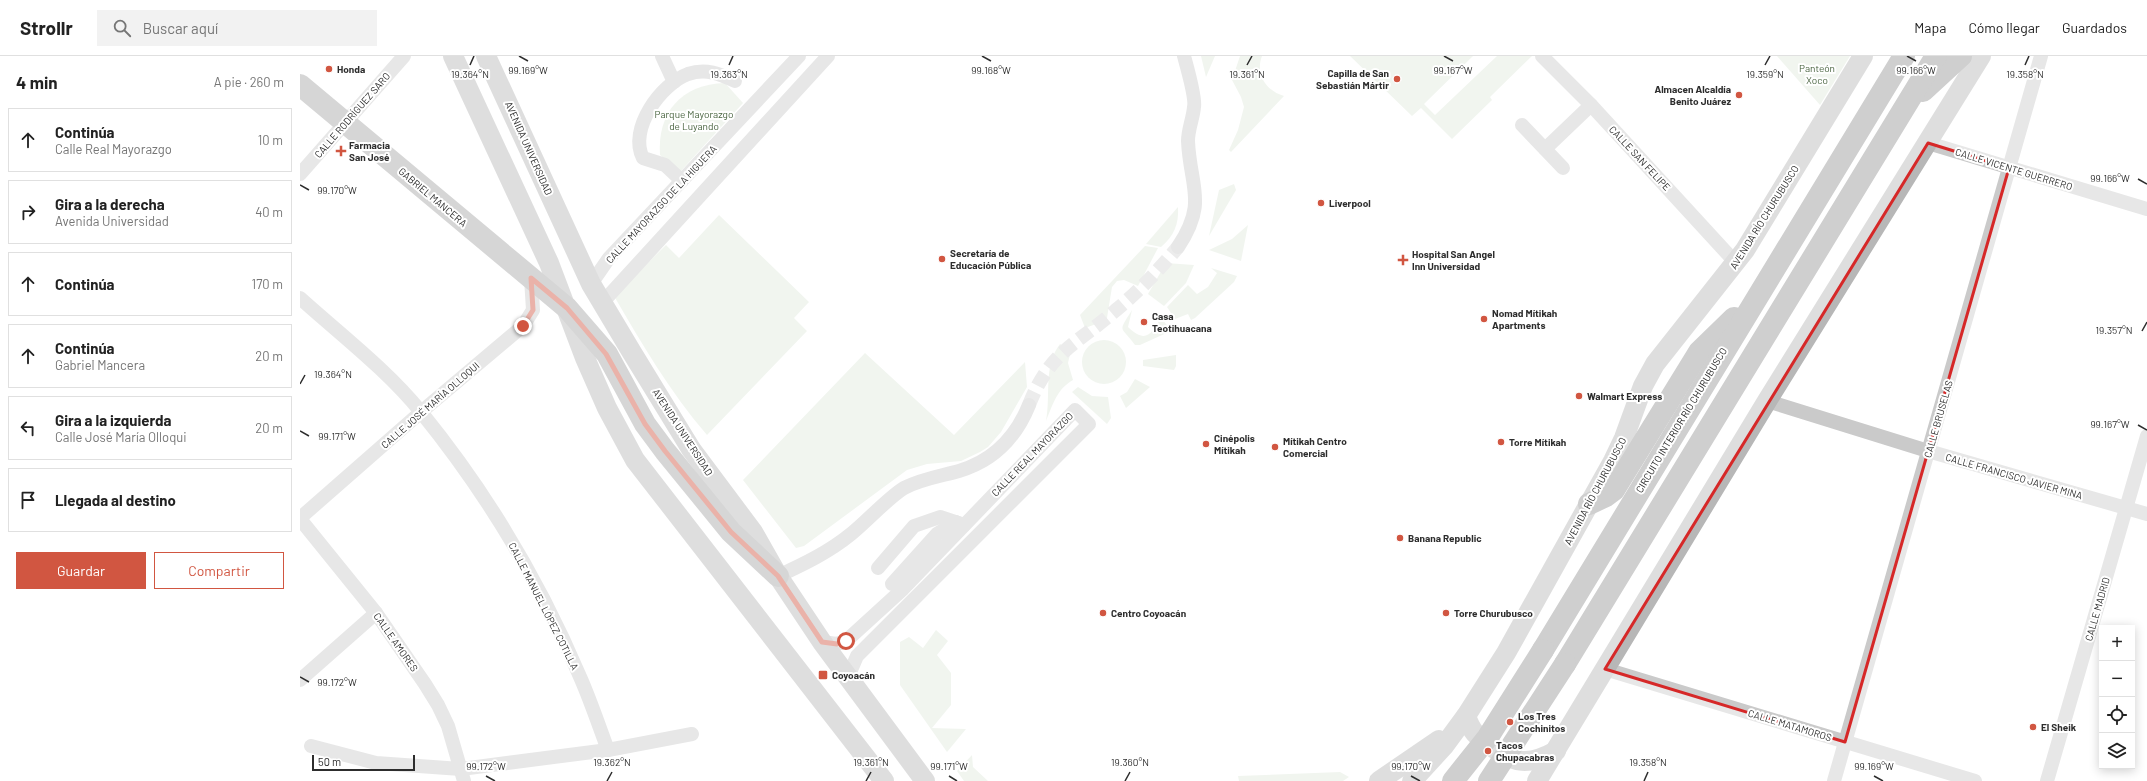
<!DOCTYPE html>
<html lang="es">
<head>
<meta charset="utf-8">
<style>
  :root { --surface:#fff; --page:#f2f2f2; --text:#222; --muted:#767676; --line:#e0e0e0; --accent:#d15641 }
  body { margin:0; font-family:Barlow,sans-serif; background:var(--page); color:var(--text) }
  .controls { position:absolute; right:12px; bottom:12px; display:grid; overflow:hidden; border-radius:0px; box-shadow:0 2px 10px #0003 }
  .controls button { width:36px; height:36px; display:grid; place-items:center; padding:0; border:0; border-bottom:1px solid var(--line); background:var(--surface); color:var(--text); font:20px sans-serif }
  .scale { position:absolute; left:12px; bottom:10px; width:103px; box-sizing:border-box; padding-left:4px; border:2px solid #2d2d2d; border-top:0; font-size:11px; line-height:14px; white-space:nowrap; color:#2d2d2d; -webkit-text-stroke:3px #fff; paint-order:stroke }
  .stop { position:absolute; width:12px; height:12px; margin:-9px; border:3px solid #d15641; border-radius:50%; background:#fff }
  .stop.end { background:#d15641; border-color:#fff; box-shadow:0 1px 4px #0008 }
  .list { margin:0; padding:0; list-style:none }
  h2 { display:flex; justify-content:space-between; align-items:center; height:52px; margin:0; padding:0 16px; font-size:17px }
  h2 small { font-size:13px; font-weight:400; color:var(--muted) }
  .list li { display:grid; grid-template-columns:26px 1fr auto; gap:12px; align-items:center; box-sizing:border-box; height:64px; margin:0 8px 8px; padding:0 8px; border:1px solid var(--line); border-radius:0px }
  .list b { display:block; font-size:15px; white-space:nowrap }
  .list p { margin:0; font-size:13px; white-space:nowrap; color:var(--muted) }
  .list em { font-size:13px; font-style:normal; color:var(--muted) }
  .actions { display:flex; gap:8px; padding:12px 16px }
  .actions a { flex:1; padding:9px 0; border:1px solid var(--accent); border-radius:0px; text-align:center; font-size:14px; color:var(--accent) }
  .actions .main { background:var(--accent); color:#fff }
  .icon { flex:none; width:22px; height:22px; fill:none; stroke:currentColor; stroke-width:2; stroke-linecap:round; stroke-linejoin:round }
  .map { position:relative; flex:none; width:1847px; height:725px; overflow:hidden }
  header { display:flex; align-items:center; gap:24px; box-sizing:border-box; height:56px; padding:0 20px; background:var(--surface); border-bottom:1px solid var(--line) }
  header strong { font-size:19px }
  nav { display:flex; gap:22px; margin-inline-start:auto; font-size:14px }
  .search { width:280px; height:36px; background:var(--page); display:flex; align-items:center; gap:10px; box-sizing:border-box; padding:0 14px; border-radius:0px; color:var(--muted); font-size:15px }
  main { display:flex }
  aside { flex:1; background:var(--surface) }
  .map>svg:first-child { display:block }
  .green { fill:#e0e9dc }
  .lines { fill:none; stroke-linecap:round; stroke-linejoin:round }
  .minor-tunnel { stroke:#d5d5d5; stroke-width:14; stroke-dasharray:14 7; stroke-linecap:butt }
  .minor { stroke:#cacaca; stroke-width:14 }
  .secondary { stroke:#b7b7b7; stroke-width:20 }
  .primary { stroke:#a5a5a5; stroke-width:22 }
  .motorway { stroke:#949494; stroke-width:22 }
  .motorway-bridge { stroke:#949494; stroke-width:22 }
  .route { stroke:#d15641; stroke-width:5 }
  .marked { fill:none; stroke:#d62828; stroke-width:3; stroke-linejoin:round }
  .ticks { fill:none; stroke:#2d2d2d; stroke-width:1.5 }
  .poi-dot { fill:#d15641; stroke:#fff; stroke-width:1.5 }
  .labels { text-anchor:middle; stroke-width:4; stroke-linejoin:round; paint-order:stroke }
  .park-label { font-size:10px; fill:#48633f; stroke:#fff }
  .poi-label { font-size:10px; font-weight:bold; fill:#2d2d2d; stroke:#fff; text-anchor:start }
  .street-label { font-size:10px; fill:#2d2d2d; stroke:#fff }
  .ticks-label { font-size:10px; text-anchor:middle; fill:#2d2d2d; stroke:#fff; stroke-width:4; stroke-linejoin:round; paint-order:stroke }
</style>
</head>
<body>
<header>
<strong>Strollr</strong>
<div class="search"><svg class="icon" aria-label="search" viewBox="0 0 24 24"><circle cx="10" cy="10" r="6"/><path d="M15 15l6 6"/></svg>Buscar aquí</div>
<nav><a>Mapa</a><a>Cómo llegar</a><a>Guardados</a></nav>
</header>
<main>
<aside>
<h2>4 min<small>A pie · 260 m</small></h2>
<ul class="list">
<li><svg class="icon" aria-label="ahead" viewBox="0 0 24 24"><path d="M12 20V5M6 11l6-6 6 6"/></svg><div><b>Continúa</b><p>Calle Real Mayorazgo</p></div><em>10 m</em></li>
<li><svg class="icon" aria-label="right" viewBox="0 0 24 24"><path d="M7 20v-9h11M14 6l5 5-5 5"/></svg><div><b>Gira a la derecha</b><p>Avenida Universidad</p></div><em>40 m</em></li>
<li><svg class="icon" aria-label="ahead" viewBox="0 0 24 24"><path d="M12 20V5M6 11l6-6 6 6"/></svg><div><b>Continúa</b></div><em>170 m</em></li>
<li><svg class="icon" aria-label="ahead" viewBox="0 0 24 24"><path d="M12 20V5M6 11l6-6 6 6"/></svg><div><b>Continúa</b><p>Gabriel Mancera</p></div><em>20 m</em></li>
<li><svg class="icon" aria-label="left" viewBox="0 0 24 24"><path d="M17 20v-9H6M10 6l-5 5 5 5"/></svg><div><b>Gira a la izquierda</b><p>Calle José María Olloqui</p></div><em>20 m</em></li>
<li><svg class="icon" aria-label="arrive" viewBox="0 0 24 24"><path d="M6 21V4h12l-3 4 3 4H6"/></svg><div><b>Llegada al destino</b></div></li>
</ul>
<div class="actions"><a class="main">Guardar</a><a>Compartir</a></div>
</aside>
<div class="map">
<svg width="1847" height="725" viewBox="0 0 1847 725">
  <rect width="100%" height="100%" fill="#fff"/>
  <g class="green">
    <polygon points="901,0 915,0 906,21"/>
    <path d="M 940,0 L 962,0 C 955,18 966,35 984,40 L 931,96 L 929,94 L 938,74 L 944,51 L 941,41 L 932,24 Z"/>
    <polygon points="1050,0 1173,0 1124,48 1135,59 1197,0 1232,0 1190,41 1192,44 1152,83 1121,52 1112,60"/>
    <polygon points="1477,0 1550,0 1520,49"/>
    <path d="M 425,27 L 443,47 L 380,116 L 360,99 C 357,57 381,28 425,27 Z"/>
    <polygon points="934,128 936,134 909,180 919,134"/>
    <path d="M 878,151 C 879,168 874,180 861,191 L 846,188 Z"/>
    <path d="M 419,159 L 509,246 L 494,262 L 507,275 L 407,379 C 370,336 342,288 314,240 L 366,189 L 379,202 Z"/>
    <polygon points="948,169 941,205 909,194 932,183"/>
    <polygon points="845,190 858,192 838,230 824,224 817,225 812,231 806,268 799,267 785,272 780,259"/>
    <polygon points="866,207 894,209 886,227 864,250 848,238"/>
    <polygon points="911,212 937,220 934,226 895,262 891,264 888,258 875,263 867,251 888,229 897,238 908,231 917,217"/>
    <path d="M 832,254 L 828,271 C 845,287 851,280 861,261 L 871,275 L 840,289 L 835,289 C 821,269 817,278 832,254 Z"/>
    <circle cx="804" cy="306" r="22"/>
    <path d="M 760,288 L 771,294 L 768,307 L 773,324 C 757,333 753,348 746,365 C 751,338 743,310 760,288 Z"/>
    <polygon points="565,297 654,379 725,306 727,331 701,376 688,391 680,396 661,405 627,408 607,414 504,490 496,492 443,424"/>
    <polygon points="876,299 876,310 874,314 843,310 843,304"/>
    <polygon points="835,323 850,331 826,352 820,340 827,336"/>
    <polygon points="778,331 792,340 808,341 811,362 807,368 772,336"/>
    <polygon points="636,574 648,585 637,599 651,617 651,649 632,672 666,673 647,696 600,629 600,586 609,581 623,592"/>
    <polygon points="672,699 673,711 688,725 664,725 657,715"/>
    <polygon points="1040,716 1049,721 1043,725 939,725 938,720"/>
  </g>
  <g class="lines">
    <path class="minor-tunnel" d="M 729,349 C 750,295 776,289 816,254 C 839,235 859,214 878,191"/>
    <g class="minor">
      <polyline points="362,0 374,26"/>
      <polyline points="1242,0 1291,49 1436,207"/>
      <polyline points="1222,69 1263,112"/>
      <polyline points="1628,87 1847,153"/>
      <polyline points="1245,93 1291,49"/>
      <polyline points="0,118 104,0"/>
      <path d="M 382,125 L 365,109 L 343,102 C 328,73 361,28 388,18 C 406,12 420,18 435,25"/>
      <path d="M 878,191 C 908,146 890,131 888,85 C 888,73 893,63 894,51 C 896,42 887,11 884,0"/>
      <polyline points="291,228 309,202 499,0"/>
      <path d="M 0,242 C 41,279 87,314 121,356 C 186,436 241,528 281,623 C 291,646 299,670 308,694"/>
      <polyline points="302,247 528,0"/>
      <polyline points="1467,345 1628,395 1847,458"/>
      <polyline points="0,462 121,356 223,270 233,254 231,222"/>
      <polyline points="0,463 76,557 125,628 138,649 148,670 164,725"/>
      <polyline points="578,512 614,470 640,461 664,469"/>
      <path d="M 478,520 C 504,508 529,496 551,478 C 566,466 589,441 604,432 C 621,423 641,420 659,415 C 693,405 716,381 729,349"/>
      <polyline points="592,528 637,478 656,466"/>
      <polyline points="522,586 537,588 546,585 603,533 775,354 789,368 557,600 548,621"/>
      <polyline points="1305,613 1675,725"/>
      <polyline points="0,624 76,557"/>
      <polyline points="11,690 76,707 161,713 308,694 392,678"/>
      <polyline points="1534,725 1741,0"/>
      <polyline points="1747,725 1847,380"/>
    </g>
    <g class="secondary">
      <polyline points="153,0 249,207 285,302 307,352 335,404 584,725"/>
      <polyline points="186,0 291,228 331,295 391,393 453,476 478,520 522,586 625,725"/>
      <path d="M 1166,660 C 1172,677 1177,680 1191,690 C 1214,708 1229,710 1256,695"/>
      <polyline points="1079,725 1139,684"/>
      <polyline points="1112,725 1144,690 1166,660 1206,597 1313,405 1324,382 1343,330 1355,308 1445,194 1563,0"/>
      <polyline points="1237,725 1467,345 1681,0"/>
    </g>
    <polyline class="primary" points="0,29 267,252 307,298 345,368 365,395 431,476 478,520"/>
    <g class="motorway">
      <polyline points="1623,35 1661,0"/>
      <polyline points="1289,448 1306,440 1314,434 1399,296 1434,262"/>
      <polyline points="1243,594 1604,0"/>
      <polyline points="1265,608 1636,0"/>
    </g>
    <g class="motorway-bridge">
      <polyline points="1153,725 1188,681 1243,594"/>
      <polyline points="1189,725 1265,608"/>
    </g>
  </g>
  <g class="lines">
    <polyline class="route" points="223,270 233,254 231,222 267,252 306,298 345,368 365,395 431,476 478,520 522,586 537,588 546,585"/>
  </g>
  <path d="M0 0H1847V725H0ZM 1628,87 L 1709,112 L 1545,686 L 1305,613 Z" fill="#fff" fill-opacity=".55" fill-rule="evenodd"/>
  <path class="marked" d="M 1628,87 L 1709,112 L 1545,686 L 1305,613 Z"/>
  <path class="ticks" d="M 219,0 L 228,5M 682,0 L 691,5M 1144,0 L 1153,5M 1607,0 L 1616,5M 170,9 L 174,0M 429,9 L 433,0M 947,9 L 952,0M 1465,9 L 1470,0M 1725,9 L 1729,0M 1838,123 L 1847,128M 0,129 L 9,134M 1842,275 L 1847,266M 0,328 L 5,319M 1838,369 L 1847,374M 0,375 L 9,380M 0,621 L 9,626M 186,720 L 195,725M 649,720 L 657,725M 1111,720 L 1120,725M 1574,720 L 1583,725M 307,725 L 312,716M 566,725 L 571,716M 825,725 L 830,716M 1344,725 L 1348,716"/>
  <g class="poi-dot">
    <circle cx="29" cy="13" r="4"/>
    <circle cx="1097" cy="23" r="4"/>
    <circle cx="1439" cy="39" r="4"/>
    <path d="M39 89h4v4h4v4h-4v4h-4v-4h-4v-4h4z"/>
    <circle cx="1021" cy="147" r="4"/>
    <circle cx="642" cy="203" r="4"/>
    <path d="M1101 198h4v4h4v4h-4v4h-4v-4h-4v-4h4z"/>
    <circle cx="1184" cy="263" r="4"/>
    <circle cx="844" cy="266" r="4"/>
    <circle cx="1279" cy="340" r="4"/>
    <circle cx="1201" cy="386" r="4"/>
    <circle cx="906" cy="388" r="4"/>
    <circle cx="975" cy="391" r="4"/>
    <circle cx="1100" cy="482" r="4"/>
    <circle cx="803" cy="557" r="4"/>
    <circle cx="1146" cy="557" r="4"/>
    <rect x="518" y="614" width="10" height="10" rx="2"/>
    <circle cx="1210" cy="666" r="4"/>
    <circle cx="1733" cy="671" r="4"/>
    <circle cx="1188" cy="695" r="4"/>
  </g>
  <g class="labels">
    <g class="park-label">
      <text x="1517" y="16">Panteón<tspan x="1517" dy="12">Xoco</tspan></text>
      <text x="394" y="62">Parque Mayorazgo<tspan x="394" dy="12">de Luyando</tspan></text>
    </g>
    <g class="poi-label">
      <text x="37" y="17">Honda</text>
      <text x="1089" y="21" text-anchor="end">Capilla de San<tspan x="1089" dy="12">Sebastián Mártir</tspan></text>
      <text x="1431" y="37" text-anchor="end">Almacen Alcaldía<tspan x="1431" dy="12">Benito Juárez</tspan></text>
      <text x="49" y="93">Farmacia<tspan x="49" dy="12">San José</tspan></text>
      <text x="1029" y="151">Liverpool</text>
      <text x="650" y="201">Secretaría de<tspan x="650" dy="12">Educación Pública</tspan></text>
      <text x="1112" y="202">Hospital San Angel<tspan x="1112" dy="12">Inn Universidad</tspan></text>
      <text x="1192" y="261">Nomad Mítikah<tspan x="1192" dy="12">Apartments</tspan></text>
      <text x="852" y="264">Casa<tspan x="852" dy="12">Teotihuacana</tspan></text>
      <text x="1287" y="344">Walmart Express</text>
      <text x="914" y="386">Cinépolis<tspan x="914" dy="12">Mítikah</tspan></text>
      <text x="983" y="389">Mítikah Centro<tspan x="983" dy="12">Comercial</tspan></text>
      <text x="1209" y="390">Torre Mítikah</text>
      <text x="1108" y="486">Banana Republic</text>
      <text x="811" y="561">Centro Coyoacán</text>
      <text x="1154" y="561">Torre Churubusco</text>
      <text x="532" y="623">Coyoacán</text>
      <text x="1218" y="664">Los Tres<tspan x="1218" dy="12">Cochinitos</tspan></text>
      <text x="1741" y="675">El Sheik</text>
      <text x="1196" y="693">Tacos<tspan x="1196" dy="12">Chupacabras</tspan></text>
    </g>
    <g class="street-label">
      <text transform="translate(52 59) rotate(-49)" y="4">CALLE RODRÍGUEZ SARO</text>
      <text transform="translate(229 92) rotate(66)" y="4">AVENIDA UNIVERSIDAD</text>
      <text transform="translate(1340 102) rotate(47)" y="4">CALLE SAN FELIPE</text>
      <text transform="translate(1714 113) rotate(17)" y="4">CALLE VICENTE GUERRERO</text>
      <text transform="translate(133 141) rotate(40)" y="4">GABRIEL MANCERA</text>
      <text transform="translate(361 148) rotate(-47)" y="4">CALLE MAYORAZGO DE LA HIGUERA</text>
      <text transform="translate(1464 161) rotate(-58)" y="4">AVENIDA RÍO CHURUBUSCO</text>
      <text transform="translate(130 349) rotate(-41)" y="4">CALLE JOSÉ MARÍA OLLOQUI</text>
      <text transform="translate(1638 363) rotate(-74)" y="4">CALLE BRUSELAS</text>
      <text transform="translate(1381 364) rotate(-59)" y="4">CIRCUITO INTERIOR RÍO CHURUBUSCO</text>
      <text transform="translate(383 376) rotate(57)" y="4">AVENIDA UNIVERSIDAD</text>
      <text transform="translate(732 398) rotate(-46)" y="4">CALLE REAL MAYORAZGO</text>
      <text transform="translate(1714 420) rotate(16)" y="4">CALLE FRANCISCO JAVIER MINA</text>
      <text transform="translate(1295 435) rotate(-62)" y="4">AVENIDA RÍO CHURUBUSCO</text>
      <text transform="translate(244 550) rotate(63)" y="4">CALLE MANUEL LÓPEZ COTILLA</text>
      <text transform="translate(1797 553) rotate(-74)" y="4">CALLE MADRID</text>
      <text transform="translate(96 586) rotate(55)" y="4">CALLE AMORES</text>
      <text transform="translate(1490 669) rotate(17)" y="4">CALLE MATAMOROS</text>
    </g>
  </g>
  <g class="ticks-label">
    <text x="228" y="18">99.169°W</text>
    <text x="691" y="18">99.168°W</text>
    <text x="1153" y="18">99.167°W</text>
    <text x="1616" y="18">99.166°W</text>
    <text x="170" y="22">19.364°N</text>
    <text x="429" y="22">19.363°N</text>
    <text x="947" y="22">19.361°N</text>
    <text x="1465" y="22">19.359°N</text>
    <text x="1725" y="22">19.358°N</text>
    <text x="1810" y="126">99.166°W</text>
    <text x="37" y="138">99.170°W</text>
    <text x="1814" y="278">19.357°N</text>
    <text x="33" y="322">19.364°N</text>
    <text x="1810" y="372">99.167°W</text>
    <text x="37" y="384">99.171°W</text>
    <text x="37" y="630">99.172°W</text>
    <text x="312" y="710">19.362°N</text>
    <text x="571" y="710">19.361°N</text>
    <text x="830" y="710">19.360°N</text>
    <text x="1348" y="710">19.358°N</text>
    <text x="186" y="714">99.172°W</text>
    <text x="649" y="714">99.171°W</text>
    <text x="1111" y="714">99.170°W</text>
    <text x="1574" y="714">99.169°W</text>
  </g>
</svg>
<div class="controls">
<button>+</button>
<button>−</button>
<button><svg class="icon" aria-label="locate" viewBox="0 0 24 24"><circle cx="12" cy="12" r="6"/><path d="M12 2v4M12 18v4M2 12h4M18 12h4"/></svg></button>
<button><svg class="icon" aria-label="layers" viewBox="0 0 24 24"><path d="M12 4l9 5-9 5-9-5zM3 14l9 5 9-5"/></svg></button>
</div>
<div class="scale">50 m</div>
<div class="stop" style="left:546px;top:585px"></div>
<div class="stop end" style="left:223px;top:270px"></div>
</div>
</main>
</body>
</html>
